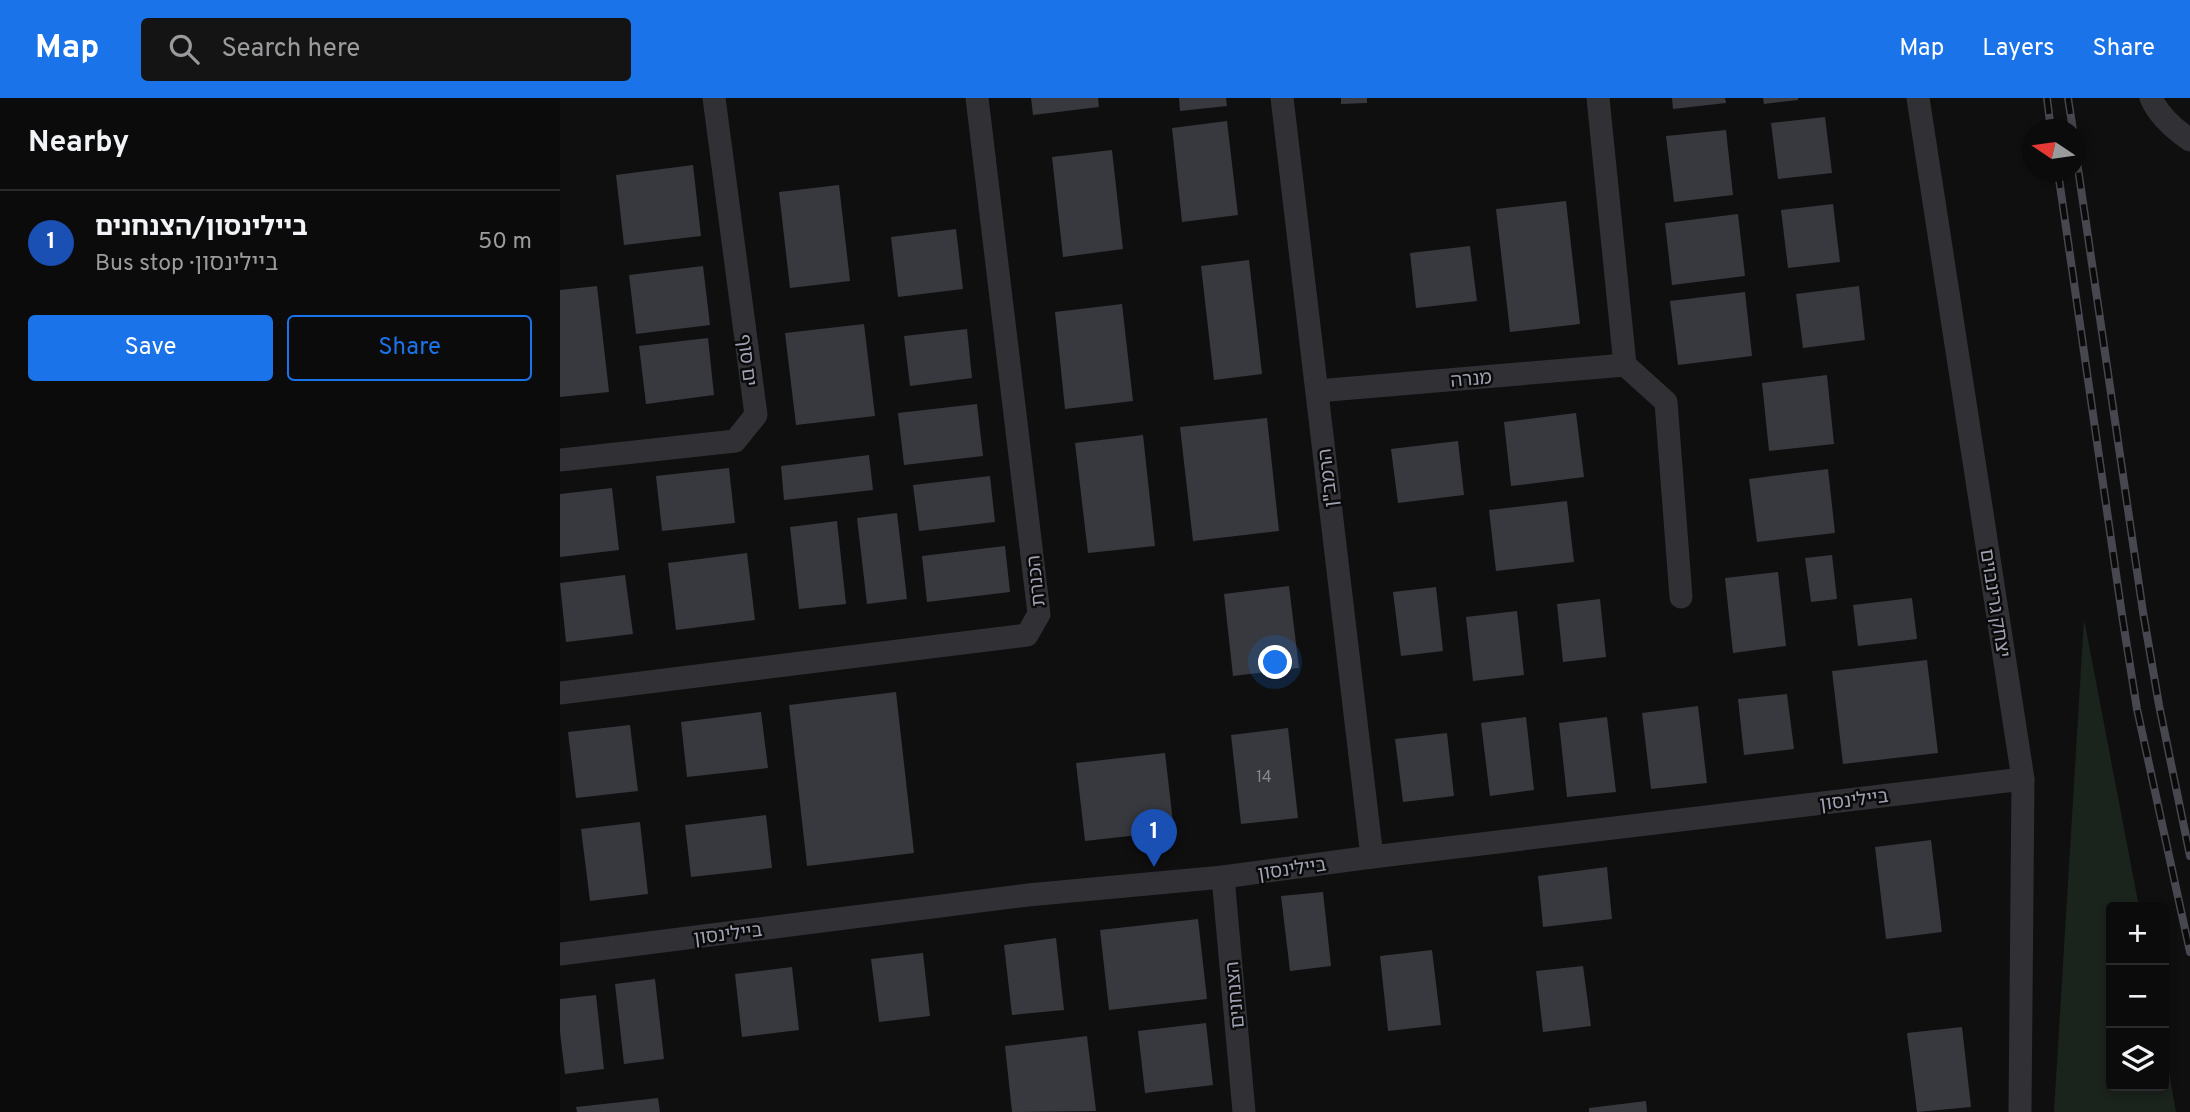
<!DOCTYPE html>
<html lang="en">
<head>
<meta charset="utf-8">
<style>
  :root { --surface:#0b0b0c; --page:#141415; --text:#f1f3f6; --muted:#9a9b9d; --line:#2b2b2d; --accent:#1a73e8 }
  body { margin:0; font-family:Overpass,"Noto Sans Hebrew",sans-serif; background:var(--page); color:var(--text) }
  .controls { position:absolute; right:21px; bottom:21px; display:grid; overflow:hidden; border-radius:7px; box-shadow:0 4px 10px #0003 }
  .controls button { width:63px; height:63px; display:grid; place-items:center; padding:0; border:0; border-bottom:2px solid var(--line); background:var(--surface); color:var(--text); font:35px sans-serif }
  .compass { position:absolute; left:1462px; top:21px; width:63px; height:63px; border-radius:50%; background:var(--surface); box-shadow:0 4px 10px #0003; rotate:283deg }
  .you { position:absolute; left:716px; top:565px; width:24px; height:24px; margin:-18px; border:5px solid #fff; border-radius:50%; background:#1a73e8; box-shadow:0 0 0 10px #1a73e833 }
  .badge { display:grid; place-items:center; width:46px; height:46px; border-radius:50%; background:var(--accent); color:#fff; font-size:23px; font-weight:700 }
  .pin { position:absolute; translate:-50% -58px; filter:drop-shadow(0 2px 4px #0008) }
  .pin::after { content:''; position:absolute; top:37px; width:24px; height:21px; background:inherit; clip-path:polygon(0 0,100% 0,50% 100%) }
  .list { margin:0; padding:0; list-style:none }
  h2 { display:flex; justify-content:space-between; align-items:center; height:91px; margin:0; padding:0 28px; font-size:30px }
  h2 small { font-size:23px; font-weight:400; color:var(--muted) }
  .list li { display:grid; grid-template-columns:46px 1fr auto; gap:21px; align-items:center; box-sizing:border-box; height:105px; padding:0 28px; border-top:2px solid var(--line) }
  .list b { display:block; font-size:26px; white-space:nowrap }
  .list p { margin:0; font-size:23px; white-space:nowrap; color:var(--muted) }
  .list em { font-size:23px; font-style:normal; color:var(--muted) }
  .actions { display:flex; gap:14px; padding:21px 28px }
  .actions a { flex:1; padding:16px 0; border:2px solid var(--accent); border-radius:7px; text-align:center; font-size:24px; color:var(--accent) }
  .actions .main { background:var(--accent); color:#fff }
  .icon { flex:none; width:38px; height:38px; fill:none; stroke:currentColor; stroke-width:2; stroke-linecap:round; stroke-linejoin:round }
  .map { position:relative; flex:none; width:1630px; height:1014px; overflow:hidden }
  header { display:flex; align-items:center; gap:42px; box-sizing:border-box; height:98px; padding:0 35px; background:var(--accent); color:#fff }
  header strong { font-size:33px }
  nav { display:flex; gap:38px; margin-inline-start:auto; font-size:24px }
  .search { width:490px; height:63px; background:var(--page); display:flex; align-items:center; gap:18px; box-sizing:border-box; padding:0 24px; border-radius:7px; color:var(--muted); font-size:26px }
  main { display:flex }
  aside { flex:1; background:var(--surface) }
  .map>svg:first-child { display:block }
  .green { fill:#1b231d }
  .building { fill:#38393e }
  .lines { fill:none; stroke-linecap:round; stroke-linejoin:round }
  .street { stroke:#303035; stroke-width:23 }
  .rail-casing { stroke:#47484f; stroke-width:8 }
  .rail { stroke:#0a0a0b; stroke-width:5; stroke-dasharray:16; stroke-linecap:butt }
  .labels { text-anchor:middle; stroke-width:5; stroke-linejoin:round; paint-order:stroke }
  .number-label { font-size:16px; fill:#858895 }
  .street-label { font-size:19px; fill:#9fa2b2; stroke:#0a0a0b }
</style>
</head>
<body>
<header>
<strong>Map</strong>
<div class="search"><svg class="icon" aria-label="search" viewBox="0 0 24 24"><circle cx="10" cy="10" r="6"/><path d="M15 15l6 6"/></svg>Search here</div>
<nav><a>Map</a><a>Layers</a><a>Share</a></nav>
</header>
<main>
<aside>
<h2>Nearby<small></small></h2>
<ul class="list">
<li><span class="badge" style="background:#1a4fb4">1</span><div><b>ביילינסון/הצנחנים</b><p>Bus stop · ביילינסון</p></div><em>50 m</em></li>
</ul>
<div class="actions"><a class="main">Save</a><a>Share</a></div>
</aside>
<div class="map">
<svg width="1630" height="1014" viewBox="0 0 1630 1014">
  <rect width="100%" height="100%" fill="#0f0f10"/>
  <polygon class="green" points="1524,521 1579,809 1551,809 1551,988 1604,988 1604,946 1616,1014 1494,1014"/>
  <g class="building">
    <polygon points="471,0 538,0 539,9 473,17"/>
    <polygon points="619,0 666,0 667,8 620,13"/>
    <polygon points="781,0 807,0 807,5 781,6"/>
    <polygon points="1112,0 1165,0 1166,5 1113,11"/>
    <polygon points="1203,0 1238,0 1238,2 1204,6"/>
    <polygon points="1265,19 1272,75 1218,81 1211,25"/>
    <polygon points="667,23 678,117 622,124 612,30"/>
    <polygon points="1166,32 1173,97 1114,104 1106,38"/>
    <polygon points="552,52 563,151 503,159 492,59"/>
    <polygon points="133,67 141,138 64,147 56,77"/>
    <polygon points="279,87 290,183 230,190 219,94"/>
    <polygon points="1006,103 1020,226 950,234 936,111"/>
    <polygon points="1273,106 1280,164 1228,170 1221,112"/>
    <polygon points="1178,116 1185,178 1112,187 1105,125"/>
    <polygon points="396,131 403,191 338,199 331,139"/>
    <polygon points="910,148 917,203 856,210 850,155"/>
    <polygon points="689,162 702,276 654,282 641,168"/>
    <polygon points="143,168 150,227 76,236 69,177"/>
    <polygon points="37,188 49,294 0,299 0,192"/>
    <polygon points="1299,188 1305,242 1243,250 1236,196"/>
    <polygon points="1185,194 1192,258 1118,267 1110,203"/>
    <polygon points="562,206 573,303 505,311 495,214"/>
    <polygon points="304,226 315,318 236,327 225,235"/>
    <polygon points="407,231 412,280 350,288 344,238"/>
    <polygon points="148,240 154,297 86,306 79,248"/>
    <polygon points="1267,277 1274,346 1209,353 1202,285"/>
    <polygon points="417,306 423,358 344,367 338,315"/>
    <polygon points="1016,315 1024,379 951,388 944,324"/>
    <polygon points="707,320 719,433 633,443 620,329"/>
    <polygon points="583,337 595,448 528,455 515,345"/>
    <polygon points="898,343 904,397 838,405 831,351"/>
    <polygon points="309,357 313,392 224,402 221,368"/>
    <polygon points="169,370 175,425 102,433 96,378"/>
    <polygon points="1268,371 1275,435 1197,444 1189,381"/>
    <polygon points="430,378 435,424 359,433 353,387"/>
    <polygon points="52,390 59,452 0,459 0,396"/>
    <polygon points="1007,403 1014,464 936,473 929,412"/>
    <polygon points="337,415 347,501 307,506 297,420"/>
    <polygon points="277,423 286,506 239,511 230,429"/>
    <polygon points="445,448 450,494 367,504 362,458"/>
    <polygon points="187,455 195,522 116,532 108,465"/>
    <polygon points="1272,457 1277,501 1251,504 1245,460"/>
    <polygon points="1218,474 1226,548 1173,555 1165,480"/>
    <polygon points="65,477 73,536 6,544 0,485"/>
    <polygon points="729,488 739,570 673,578 664,496"/>
    <polygon points="876,489 883,553 841,558 833,494"/>
    <polygon points="1352,500 1357,541 1298,548 1293,507"/>
    <polygon points="1040,501 1046,559 1003,564 997,506"/>
    <polygon points="957,513 964,577 913,583 906,519"/>
    <polygon points="1367,562 1378,655 1283,666 1272,573"/>
    <polygon points="336,594 354,755 247,768 229,607"/>
    <polygon points="1227,596 1234,651 1184,657 1178,601"/>
    <polygon points="1138,608 1147,685 1091,691 1082,615"/>
    <polygon points="201,614 208,670 127,679 121,624"/>
    <polygon points="966,619 974,692 930,698 921,625"/>
    <polygon points="1047,619 1056,694 1007,699 999,625"/>
    <polygon points="70,627 78,693 16,700 8,634"/>
    <polygon points="728,630 738,720 681,726 671,637"/>
    <polygon points="887,635 894,698 843,704 835,641"/>
    <polygon points="605,655 614,733 525,743 516,665"/>
    <polygon points="206,717 212,770 131,779 125,727"/>
    <polygon points="80,724 88,796 30,803 21,731"/>
    <polygon points="1371,742 1382,834 1326,841 1315,749"/>
    <polygon points="1047,769 1052,821 983,829 978,778"/>
    <polygon points="763,794 771,868 730,873 721,798"/>
    <polygon points="638,821 647,901 549,912 540,832"/>
    <polygon points="496,840 504,912 452,917 444,847"/>
    <polygon points="872,852 881,927 828,933 820,858"/>
    <polygon points="363,855 370,918 319,924 311,861"/>
    <polygon points="1023,868 1031,928 983,934 976,873"/>
    <polygon points="232,869 239,932 182,939 175,876"/>
    <polygon points="95,881 104,961 64,966 55,886"/>
    <polygon points="36,897 44,971 5,976 0,934 0,901"/>
    <polygon points="646,925 653,987 585,995 578,933"/>
    <polygon points="1402,929 1411,1009 1357,1014 1347,935"/>
    <polygon points="527,938 536,1013 452,1014 445,948"/>
    <polygon points="98,1000 100,1014 17,1014 16,1009"/>
    <polygon points="1086,1003 1087,1014 1029,1014 1029,1010"/>
  </g>
  <g class="lines">
    <g class="street">
      <polyline points="722,0 812,759"/>
      <polyline points="1038,0 1065,267 1106,304 1121,499"/>
      <polyline points="1358,0 1463,681 1460,1014"/>
      <path d="M 1591,0 C 1599,18 1614,31 1630,42"/>
      <polyline points="757,293 1065,267"/>
      <polyline points="0,362 175,343 196,317 154,0"/>
      <polyline points="0,595 467,537 479,516 417,0"/>
      <polyline points="663,779 684,1014"/>
      <polyline points="0,856 468,797 663,779 812,759 1463,681"/>
    </g>
    <defs>
      <g id="rail">
        <polyline points="1487,0 1491,32"/>
        <polyline points="1508,0 1513,32"/>
        <polyline points="1514,43 1583,514 1599,607 1630,758"/>
        <polyline points="1498,74 1562,517 1577,611 1630,854"/>
      </g>
    </defs>
    <use href="#rail" class="rail-casing"/>
    <use href="#rail" class="rail"/>
  </g>
  <g class="labels">
    <g class="number-label">
      <text x="704" y="684">14</text>
    </g>
    <g class="street-label">
      <text transform="translate(188 262) rotate(83)" y="7">ים סוף</text>
      <text transform="translate(911 280) rotate(-5)" y="7">מנרה</text>
      <text transform="translate(767 380) rotate(-97)" y="7">הרמב"ן</text>
      <text transform="translate(475 483) rotate(-96)" y="7">הכנרת</text>
      <text transform="translate(1436 505) rotate(81)" y="7">יצחק גרינבוים</text>
      <text transform="translate(1294 701) rotate(-7)" y="7">ביילינסון</text>
      <text transform="translate(732 770) rotate(-8)" y="7">ביילינסון</text>
      <text transform="translate(168 835) rotate(-7)" y="7">ביילינסון</text>
      <text transform="translate(674 897) rotate(-95)" y="7">הצנחנים</text>
    </g>
  </g>
</svg>
<div class="controls">
<button>+</button>
<button>−</button>
<button><svg class="icon" aria-label="layers" viewBox="0 0 24 24"><path d="M12 4l9 5-9 5-9-5zM3 14l9 5 9-5"/></svg></button>
</div>
<svg class="compass" viewBox="-18 -18 36 36"><path d="M0-13l5 13h-10z" fill="#e53935"/><path d="M0 13l5-13h-10z" fill="#9a9b9d"/></svg>
<div class="you"></div>
<div class="pin badge" style="left:594px;top:769px;background:#1a4fb4">1</div>
</div>
</main>
</body>
</html>
